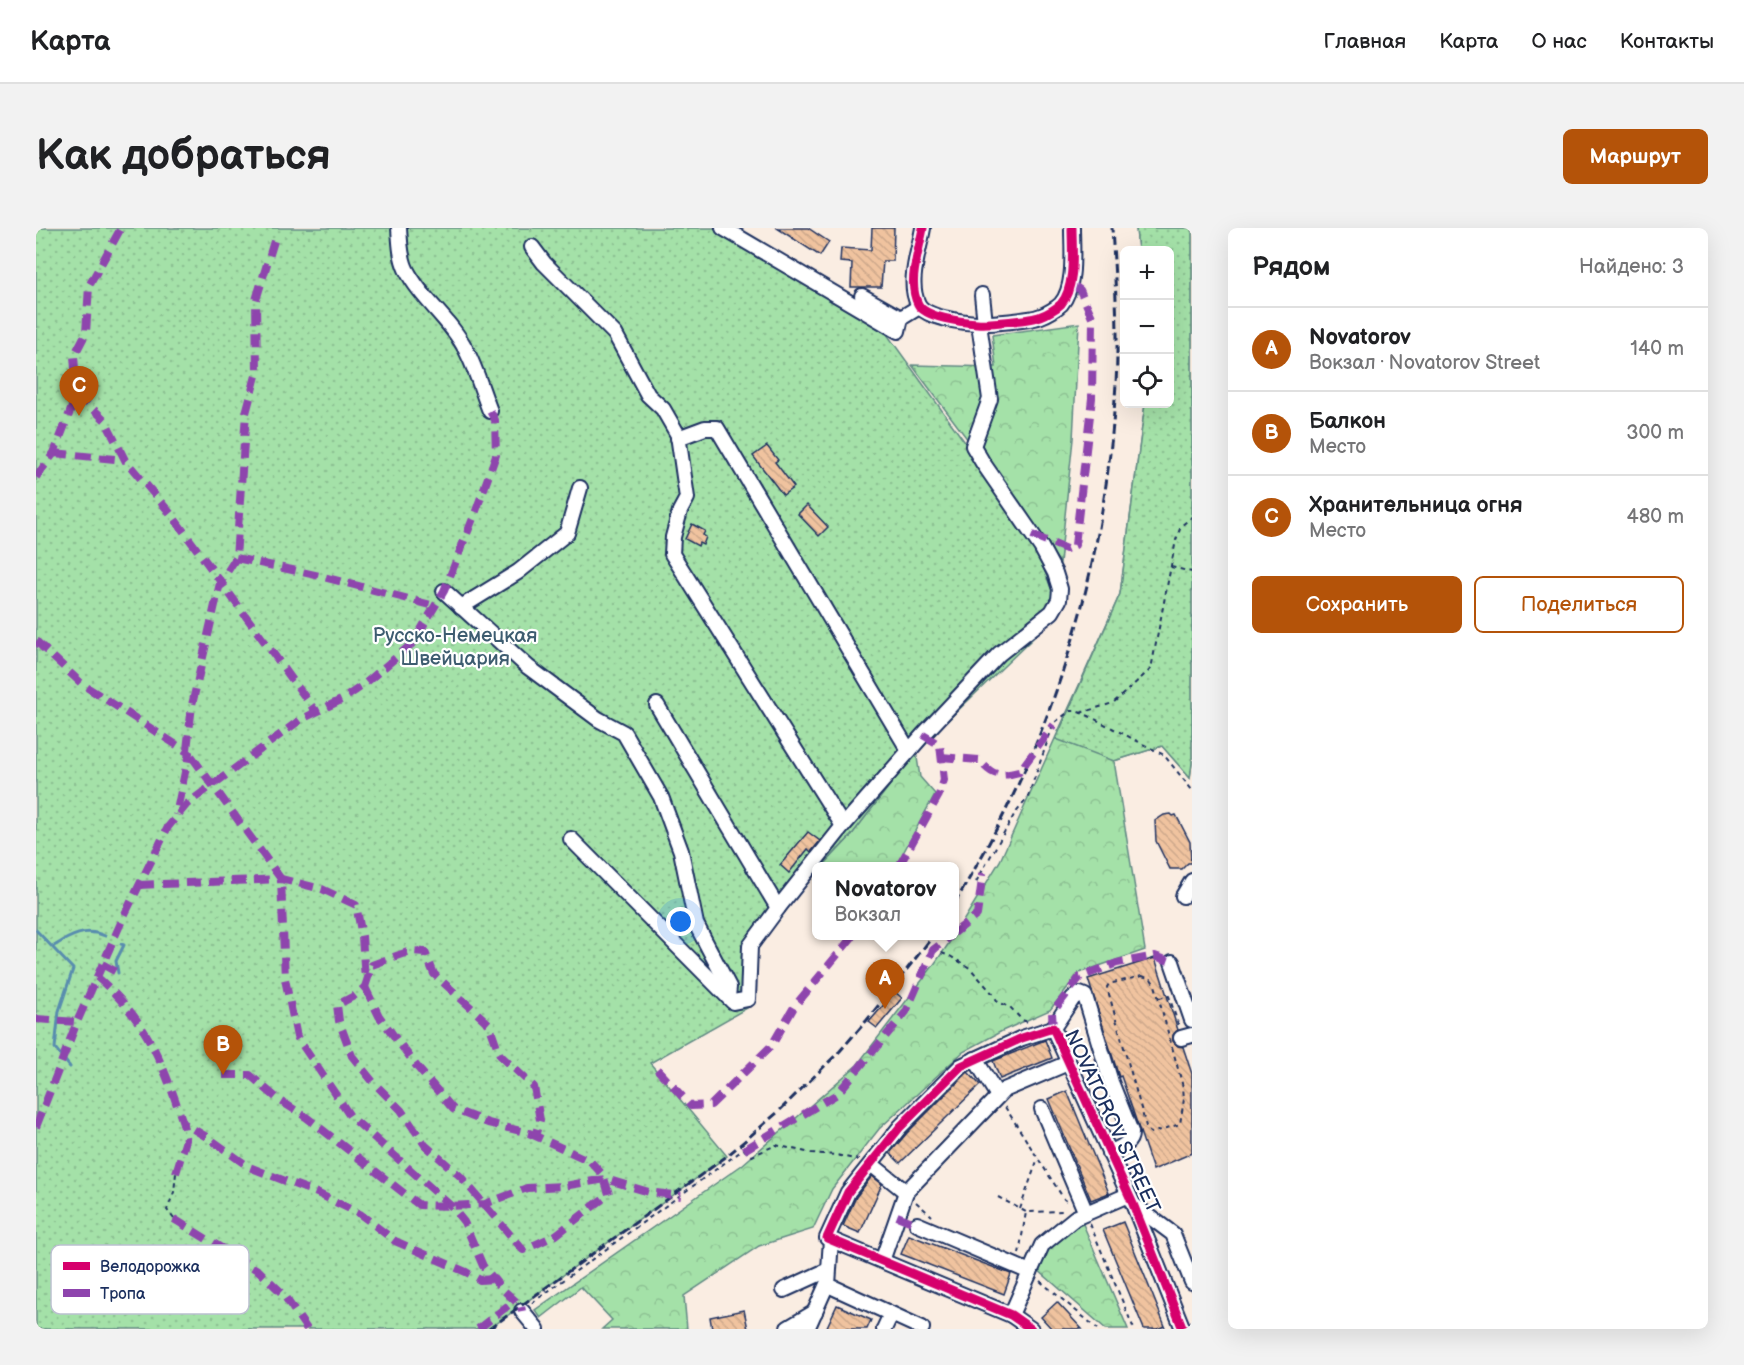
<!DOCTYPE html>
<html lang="ru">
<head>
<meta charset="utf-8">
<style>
  :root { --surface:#fff; --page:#f2f2f2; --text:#202124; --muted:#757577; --line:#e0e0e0; --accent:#b45309 }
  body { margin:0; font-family:"Balsamiq Sans",sans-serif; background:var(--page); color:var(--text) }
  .controls { position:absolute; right:18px; top:18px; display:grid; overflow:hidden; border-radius:9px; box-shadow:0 6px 24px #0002 }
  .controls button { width:54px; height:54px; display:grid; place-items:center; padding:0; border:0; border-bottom:2px solid var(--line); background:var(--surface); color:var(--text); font:30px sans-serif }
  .you { position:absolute; left:645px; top:694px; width:21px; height:21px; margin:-15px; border:4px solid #fff; border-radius:50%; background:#1a73e8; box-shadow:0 0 0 9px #1a73e833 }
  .badge { display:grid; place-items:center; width:39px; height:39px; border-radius:50%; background:var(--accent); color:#fff; font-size:20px; font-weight:700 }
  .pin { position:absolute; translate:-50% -50px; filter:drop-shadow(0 2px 3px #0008) }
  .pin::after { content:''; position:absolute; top:32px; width:21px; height:18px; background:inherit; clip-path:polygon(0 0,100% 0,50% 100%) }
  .popup { position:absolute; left:776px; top:634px; width:147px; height:78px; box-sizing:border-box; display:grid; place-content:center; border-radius:9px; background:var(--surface); filter:drop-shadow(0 2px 4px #0005); font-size:20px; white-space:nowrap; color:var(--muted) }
  .popup b { font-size:22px; color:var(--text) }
  .popup::after { content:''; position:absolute; left:50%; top:100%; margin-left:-12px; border:12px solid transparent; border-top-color:var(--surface) }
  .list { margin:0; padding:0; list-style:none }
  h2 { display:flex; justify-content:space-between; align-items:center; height:78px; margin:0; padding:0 24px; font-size:26px }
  h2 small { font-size:20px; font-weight:400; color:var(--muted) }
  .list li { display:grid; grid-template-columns:39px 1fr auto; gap:18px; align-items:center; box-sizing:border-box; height:84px; padding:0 24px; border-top:2px solid var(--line) }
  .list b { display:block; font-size:22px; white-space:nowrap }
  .list p { margin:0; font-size:20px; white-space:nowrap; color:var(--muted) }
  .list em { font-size:20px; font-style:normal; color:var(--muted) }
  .actions { display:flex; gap:12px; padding:18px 24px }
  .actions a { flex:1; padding:14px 0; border:2px solid var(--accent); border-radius:9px; text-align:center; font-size:21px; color:var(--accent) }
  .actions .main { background:var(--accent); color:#fff }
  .icon { flex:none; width:33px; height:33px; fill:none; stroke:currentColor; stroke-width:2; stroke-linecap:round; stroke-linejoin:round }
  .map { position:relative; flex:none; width:1156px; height:1101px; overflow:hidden; border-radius:9px }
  header { display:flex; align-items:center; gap:36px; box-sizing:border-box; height:84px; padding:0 30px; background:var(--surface); border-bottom:2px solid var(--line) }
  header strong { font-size:28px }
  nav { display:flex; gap:33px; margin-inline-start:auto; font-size:21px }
  .intro { display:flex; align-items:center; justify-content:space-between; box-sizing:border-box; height:144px; padding:0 36px }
  h1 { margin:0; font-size:42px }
  .button { padding:15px 27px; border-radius:9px; background:var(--accent); color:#fff; font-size:21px; font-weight:700 }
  main { display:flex; gap:36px; padding:0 36px }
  aside { flex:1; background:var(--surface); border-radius:9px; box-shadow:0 6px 24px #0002 }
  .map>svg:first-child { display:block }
  .forest { fill:url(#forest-crowns); stroke:#608883; stroke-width:1.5 }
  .park { fill:url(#park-dots); stroke:#608883; stroke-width:1.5 }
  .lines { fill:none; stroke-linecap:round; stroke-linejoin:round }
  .stream { stroke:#598dae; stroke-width:3 }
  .building { fill:url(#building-back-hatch); stroke:#1b2f5e; stroke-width:1.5 }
  .minor-casing { stroke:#1b2f5e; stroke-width:18 }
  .path { stroke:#1b2f5e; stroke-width:2; stroke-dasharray:4.5 4.5; stroke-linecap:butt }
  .minor { stroke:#fff; stroke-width:14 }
  .rail { stroke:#1b2f5e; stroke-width:3; stroke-dasharray:9 4.5; stroke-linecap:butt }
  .quiet { stroke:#8e44ad; stroke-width:8; stroke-dasharray:15 8; stroke-linecap:butt }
  .cycleway-casing { stroke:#fff; stroke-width:13 }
  .cycleway { stroke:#d6006c; stroke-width:9 }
  .labels { text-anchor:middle; stroke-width:4.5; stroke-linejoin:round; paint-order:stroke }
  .park-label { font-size:20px; fill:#3d5c70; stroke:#fff }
  .street-label { font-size:20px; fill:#1b2f5e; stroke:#fff }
  .key { fill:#fff; stroke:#bbc1cf; stroke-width:1.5 }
  .key-label { font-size:16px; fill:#1b2f5e }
</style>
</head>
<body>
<header>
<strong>Карта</strong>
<nav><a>Главная</a><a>Карта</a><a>О нас</a><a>Контакты</a></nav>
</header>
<div class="intro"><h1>Как добраться</h1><a class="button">Маршрут</a></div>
<main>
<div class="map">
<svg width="1156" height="1101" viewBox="0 0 1156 1101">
  <defs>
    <pattern id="forest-crowns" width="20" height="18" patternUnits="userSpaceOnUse" patternTransform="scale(1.5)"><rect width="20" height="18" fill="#a4e1a8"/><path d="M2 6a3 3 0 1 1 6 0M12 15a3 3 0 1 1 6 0" fill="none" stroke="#8dc193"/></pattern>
    <pattern id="park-dots" width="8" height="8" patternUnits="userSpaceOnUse" patternTransform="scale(1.5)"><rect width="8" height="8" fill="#a4e1a8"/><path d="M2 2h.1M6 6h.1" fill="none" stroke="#8dc193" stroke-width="1.8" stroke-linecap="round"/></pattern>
    <pattern id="building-back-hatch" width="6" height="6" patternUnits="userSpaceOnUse" patternTransform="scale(1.5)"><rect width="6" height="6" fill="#f0c39f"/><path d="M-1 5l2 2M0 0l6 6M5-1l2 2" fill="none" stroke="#cda88b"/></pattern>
  </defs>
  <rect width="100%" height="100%" fill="#faede2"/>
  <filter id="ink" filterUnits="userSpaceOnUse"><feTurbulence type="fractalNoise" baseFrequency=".0167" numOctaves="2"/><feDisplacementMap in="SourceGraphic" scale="12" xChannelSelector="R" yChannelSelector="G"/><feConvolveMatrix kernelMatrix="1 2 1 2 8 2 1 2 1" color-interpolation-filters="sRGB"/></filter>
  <g filter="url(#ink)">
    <g class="forest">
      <polygon points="1100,0 1156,0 1156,535 1154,550 1126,518 1078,533 1109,722 1043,745 1014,782 966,803 927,824 843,901 796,961 777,1001 723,1018 648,1068 651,1101 566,1101 576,1092 545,1059 505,1090 499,1082 706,937 821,837 897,738 918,708 964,633 1084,366 1109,176 1134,176 1134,22 1102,22"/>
      <polygon points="1043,95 1037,211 1024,335 876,137 960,139 956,107"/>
      <polygon points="880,523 884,549 899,566 860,638 787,638 814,609"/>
      <path d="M 1047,996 L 1092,1101 L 1070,1101 L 1001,1041 C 1012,1019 1023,1004 1047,996 Z"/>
    </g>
    <g class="park">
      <polygon points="0,0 692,0 843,95 928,213 1001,323 1024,384 880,523 814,609 786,638 780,638 780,645 714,716 718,776 614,835 691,928 453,1101 0,1101"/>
      <polygon points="1100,0 1156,0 1156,535 1154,550 1126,518 1078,533 1020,511 1084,366 1109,176 1134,176 1134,22 1102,22"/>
    </g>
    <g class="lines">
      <g class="stream">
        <polyline points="0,702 37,741 23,783 19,820 34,839"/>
        <path d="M 18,718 C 34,708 50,699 69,708"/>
        <polyline points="82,745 80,733 88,717 85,716"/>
      </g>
    </g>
    <g class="building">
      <polygon points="741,0 772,0 793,14 784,28"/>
      <polygon points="836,0 858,0 857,33 847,33 845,59 815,59 816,35 804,34 805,20 835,22"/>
      <polygon points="731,218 742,232 739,234 758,259 747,267 717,228"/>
      <polygon points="771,277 792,299 783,308 762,286"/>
      <polygon points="656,296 669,303 667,307 670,309 667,317 663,315 662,318 649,311"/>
      <polygon points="1135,586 1137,588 1140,587 1154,614 1155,635 1152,635 1146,641 1134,641 1120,613 1119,593 1128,587"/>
      <polygon points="772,604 784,613 775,624 772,621 753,645 744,637"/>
      <polygon points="1119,730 1142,802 1137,807 1137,813 1142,818 1147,819 1156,846 1156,925 1117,942 1085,848 1083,849 1052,751"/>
      <polygon points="859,764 866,770 841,800 833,794"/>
      <polygon points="1009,812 1016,830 964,851 957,833"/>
      <polygon points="932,844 944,857 864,935 854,925 871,905"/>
      <polygon points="1031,863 1073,965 1055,972 1013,871"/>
      <polygon points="836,948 846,956 824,1005 807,998 820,969"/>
      <polygon points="1087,994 1129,1098 1121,1101 1108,1101 1067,1002"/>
      <polygon points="873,1007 975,1046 968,1066 865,1026"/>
      <polygon points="1021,1074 1046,1101 1016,1101 1005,1089"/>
      <polygon points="801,1077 835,1092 831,1101 790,1101"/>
      <polygon points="708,1082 712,1101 676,1101 674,1089"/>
    </g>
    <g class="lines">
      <defs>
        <g id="minor">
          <path d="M 363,0 C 364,13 364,28 370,41 C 385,71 415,92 430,122 C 440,141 446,163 454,183"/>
          <polyline points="687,0 862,103 865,90 883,79"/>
          <path d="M 887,0 C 883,24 871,54 882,76 C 889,90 927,94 941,95 C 952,96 996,92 1005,88 C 1011,86 1021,80 1025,76 C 1040,59 1036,21 1036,0"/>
          <polyline points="496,19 508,35 579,106 612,167 627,181 642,207 651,270 644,283 637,309 636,326 807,598"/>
          <polyline points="946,67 949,95"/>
          <polyline points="826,68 865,90"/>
          <polyline points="642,210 669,200 681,200 873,523"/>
          <polyline points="408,363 492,439 562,491 588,505 625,569 645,623 660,696 693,759 692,769"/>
          <polyline points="425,379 482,344 531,305 544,260"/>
          <polyline points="621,477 742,680"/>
          <polyline points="535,611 697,774 712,771 714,718 742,680 807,598 887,507 963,426 1016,384 1023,372 1024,361 1019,345 1005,319 947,235 937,218 954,171 943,96"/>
          <polyline points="1147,668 1156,653"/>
          <polyline points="1136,734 1156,792"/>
          <polyline points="1017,800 1097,976 1147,1101"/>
          <path d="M 1017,800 L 1037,770 L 1044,766 L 1049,768 L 1075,854 L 1095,904 C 1096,916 1083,920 1073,925"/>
          <polyline points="1145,810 1156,807"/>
          <polyline points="939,831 962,868"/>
          <polyline points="1006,881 1050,985"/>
          <polyline points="835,936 870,964"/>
          <polyline points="1098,977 1137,1006 1156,1054"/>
          <polyline points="881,996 994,1044"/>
          <polyline points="795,1011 792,1057 886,1100"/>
          <polyline points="846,1033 870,964 968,862 1032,835"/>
          <polyline points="748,1062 792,1042"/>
          <polyline points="486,1083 501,1101"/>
          <polyline points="975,1087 1006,1017 1039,990 1092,967"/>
          <polyline points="752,1100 779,1084"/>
          <polyline points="771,1101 791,1056"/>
          <polyline points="848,1101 855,1086"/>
          <polyline points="995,1101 975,1087 791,1010 812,964 864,899 925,838 986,810 1017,800"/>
        </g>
      </defs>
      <use href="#minor" class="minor-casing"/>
      <g class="path">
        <polyline points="1135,339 1156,344"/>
        <polyline points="1044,485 1077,475 1115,441 1140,312 1145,298 1156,289"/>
        <polyline points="940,654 978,587 991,571 1018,495 1034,483 1040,483 1053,488 1128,527 1156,562"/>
        <polyline points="897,722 914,728 934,740 957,766 962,774 974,779 986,792 992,794"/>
        <polygon points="1106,748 1115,751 1119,757 1147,859 1148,871 1144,896 1115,905 1111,902 1071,759 1073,756"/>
        <polyline points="1123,770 1133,768 1143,799"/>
        <polyline points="969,879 1028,971 1032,974"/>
        <polyline points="708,922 716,928 740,917 775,925 800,927 823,932"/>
        <polyline points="962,969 990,984 1027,983"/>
        <polyline points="880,974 896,988"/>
        <polyline points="984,981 1002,930"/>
        <polyline points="138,991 131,982 138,964 140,945"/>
        <polyline points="1054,996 1098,1101"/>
        <polyline points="983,1026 990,984"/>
        <polyline points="1004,1053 1062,1101"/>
        <polyline points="496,1075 712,918"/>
      </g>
      <use href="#minor" class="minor"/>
      <g class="rail">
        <path d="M 918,676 C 1018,513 1069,345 1080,155 C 1083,104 1079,51 1076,0"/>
        <polyline points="453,1101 691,928 741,885 804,823 831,792 897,708"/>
      </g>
      <g class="quiet">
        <polyline points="238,13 220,72 221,144 210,185 200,330 184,355 156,477 151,522 245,651 249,751 261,809 314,888 415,978 428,994 447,1038 465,1060 485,1078 486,1083"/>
        <polyline points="41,166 69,192 89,232 135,286 280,484"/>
        <polyline points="18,225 89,232"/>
        <polyline points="0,249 18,225 41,166 38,128 50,105 53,58 85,0"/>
        <polyline points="996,307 1030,321 1039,317 1056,170 1057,91 1044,62 1034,55"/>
        <polyline points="200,330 284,348 399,378"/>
        <polyline points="0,413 46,456 153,525 140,587"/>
        <path d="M 905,529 L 943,532 C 957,548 963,549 983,544 L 1018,497"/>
        <polyline points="863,638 903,567 908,552 904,517 887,507"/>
        <polyline points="103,657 245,651 286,661 320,677 326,708 329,752"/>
        <polyline points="918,705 941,687 947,645"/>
        <polyline points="66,736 82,745"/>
        <path d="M 61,749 C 111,792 127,835 147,895 L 174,911 L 213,939 L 281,965 L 324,986 L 359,1013 L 430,1044 L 444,1052 L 457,1051"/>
        <polygon points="329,759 343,788 382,840 417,881 452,895 493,905 554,933 567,947 573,966 520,1007 487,1022 425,949 389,917 365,882 338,855 316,828 303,793 301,777 318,768"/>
        <polyline points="329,759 336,737 374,723 389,724 398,746 453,796 464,827 498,859 504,892 499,908"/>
        <polyline points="0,791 41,794"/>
        <polyline points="1017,800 1016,785 1044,749 1081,735 1119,728 1136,734"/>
        <polyline points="621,841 655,878 675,877 736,817 758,779 817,708"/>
        <polyline points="187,847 214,847 243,872 270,889 383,977 415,978 449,976 491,960 528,958 569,951 613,964 645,968"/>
        <polyline points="0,899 41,794 87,690 132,599 151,576 264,492 307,471 326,458 377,415 408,363 440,283 460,227 459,192 454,183"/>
        <polyline points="708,922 801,866 870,784 897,722 915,708"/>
        <polyline points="140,945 150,912 147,895"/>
        <polyline points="861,988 881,996"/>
        <polyline points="138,991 223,1043 247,1066 271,1101"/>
        <polyline points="442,1101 479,1072"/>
      </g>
      <defs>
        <g id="cycleway">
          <path d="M 887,0 C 883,24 871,54 882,76 C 889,90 927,94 941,95 C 952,96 996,92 1005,88 C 1011,86 1021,80 1025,76 C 1040,59 1036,21 1036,0"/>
          <polyline points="995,1101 975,1087 791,1010 812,964 864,899 925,838 986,810 1017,800 1097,976 1147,1101"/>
        </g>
      </defs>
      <use href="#cycleway" class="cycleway-casing"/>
      <use href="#cycleway" class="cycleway"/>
    </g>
  </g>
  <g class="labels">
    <g class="park-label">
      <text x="419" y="414">Русско-Немецкая<tspan x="419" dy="23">Швейцария</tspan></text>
    </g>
    <g class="street-label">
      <text transform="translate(1077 893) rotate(65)" y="7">NOVATOROV STREET</text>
    </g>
  </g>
  <rect x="15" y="1017" width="198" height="69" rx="9" class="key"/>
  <rect x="27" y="1034" width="27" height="8" fill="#d6006c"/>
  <rect x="27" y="1061" width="27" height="8" fill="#8e44ad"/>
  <g class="key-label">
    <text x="64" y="1044">Велодорожка</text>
    <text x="64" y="1071">Тропа</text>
  </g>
</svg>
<div class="controls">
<button>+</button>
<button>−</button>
<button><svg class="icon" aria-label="locate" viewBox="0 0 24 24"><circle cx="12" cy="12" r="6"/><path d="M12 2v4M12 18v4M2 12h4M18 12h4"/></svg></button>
</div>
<div class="you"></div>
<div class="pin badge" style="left:849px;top:781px">A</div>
<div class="popup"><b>Novatorov</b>Вокзал</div>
<div class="pin badge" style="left:187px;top:847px">B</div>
<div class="pin badge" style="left:43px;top:188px">C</div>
</div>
<aside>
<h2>Рядом<small>Найдено: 3</small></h2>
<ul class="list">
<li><span class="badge">A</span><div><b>Novatorov</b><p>Вокзал · Novatorov Street</p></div><em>140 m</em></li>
<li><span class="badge">B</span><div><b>Балкон</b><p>Место</p></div><em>300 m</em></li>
<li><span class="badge">C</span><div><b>Хранительница огня</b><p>Место</p></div><em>480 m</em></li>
</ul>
<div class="actions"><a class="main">Сохранить</a><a>Поделиться</a></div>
</aside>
</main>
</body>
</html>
